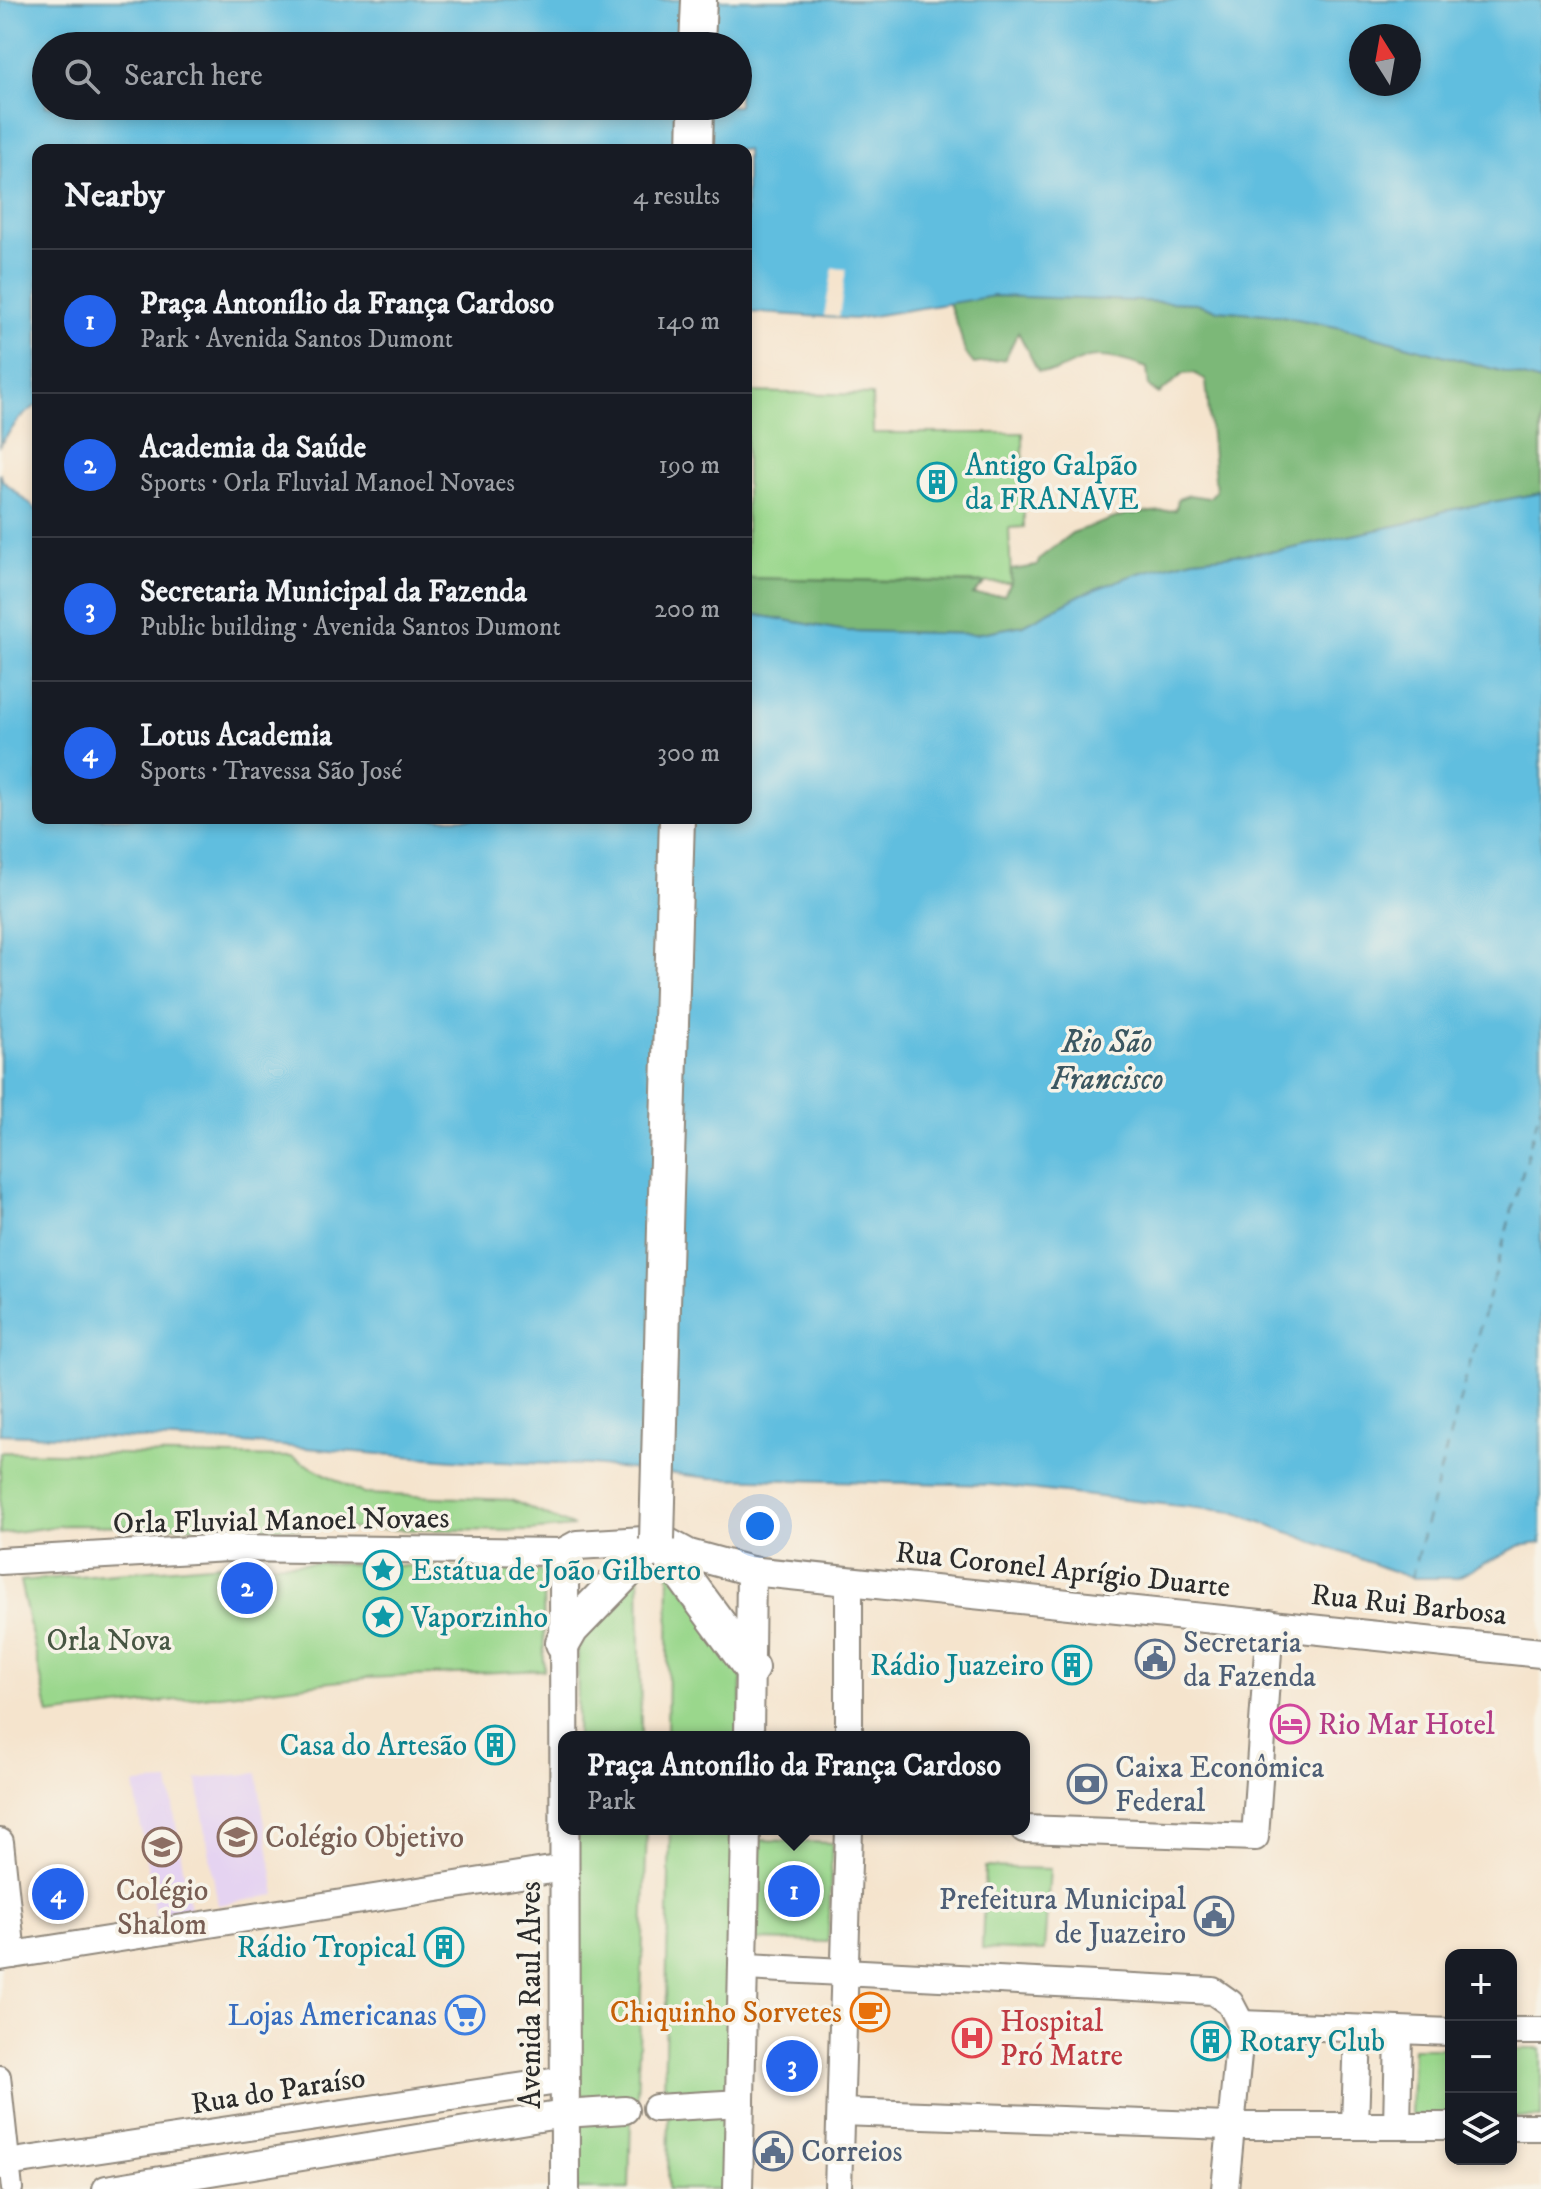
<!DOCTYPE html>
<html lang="en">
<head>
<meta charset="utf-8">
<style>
  :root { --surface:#171b24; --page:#20242c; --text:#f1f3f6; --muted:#9ea1a6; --line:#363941; --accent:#2563eb }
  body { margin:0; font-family:"IM FELL DW Pica",serif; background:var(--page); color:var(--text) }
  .controls { position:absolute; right:24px; bottom:24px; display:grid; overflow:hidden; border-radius:16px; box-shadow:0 4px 12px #0003 }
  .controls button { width:72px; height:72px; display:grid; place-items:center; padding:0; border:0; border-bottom:2px solid var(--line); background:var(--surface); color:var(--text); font:40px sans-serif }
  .compass { position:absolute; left:1349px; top:24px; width:72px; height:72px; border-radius:50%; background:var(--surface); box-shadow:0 4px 12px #0003; rotate:349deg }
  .you { position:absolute; left:760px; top:1526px; width:28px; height:28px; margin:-20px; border:6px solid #fff; border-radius:50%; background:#1a73e8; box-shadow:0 0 0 12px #1a73e833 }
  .badge { display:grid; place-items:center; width:52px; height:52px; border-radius:50%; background:var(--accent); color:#fff; font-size:26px; font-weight:700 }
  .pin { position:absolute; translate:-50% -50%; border:4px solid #fff; box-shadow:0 2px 8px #0006 }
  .popup { position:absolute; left:558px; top:1731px; width:472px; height:104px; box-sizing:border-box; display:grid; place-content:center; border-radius:16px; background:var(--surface); filter:drop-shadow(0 2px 6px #0005); font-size:26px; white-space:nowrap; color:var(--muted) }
  .popup b { font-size:30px; color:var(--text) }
  .popup::after { content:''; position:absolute; left:50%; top:100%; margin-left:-16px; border:16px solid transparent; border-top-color:var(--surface) }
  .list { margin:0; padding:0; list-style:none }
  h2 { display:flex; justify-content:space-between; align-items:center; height:104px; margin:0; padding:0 32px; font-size:34px }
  h2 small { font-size:26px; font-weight:400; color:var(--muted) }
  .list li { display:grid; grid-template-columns:52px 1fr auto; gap:24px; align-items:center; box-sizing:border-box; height:144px; padding:0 32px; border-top:2px solid var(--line) }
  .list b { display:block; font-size:30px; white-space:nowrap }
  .list p { margin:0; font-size:26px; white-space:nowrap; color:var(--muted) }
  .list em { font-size:26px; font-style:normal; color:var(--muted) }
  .icon { flex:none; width:44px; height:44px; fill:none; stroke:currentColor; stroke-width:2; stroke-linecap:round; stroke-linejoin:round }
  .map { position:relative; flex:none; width:1541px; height:2189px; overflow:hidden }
  .search { position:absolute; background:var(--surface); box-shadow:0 4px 12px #0003; left:32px; top:32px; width:720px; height:88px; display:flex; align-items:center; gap:20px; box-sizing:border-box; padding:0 28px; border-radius:44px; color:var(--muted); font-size:30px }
  .panel { position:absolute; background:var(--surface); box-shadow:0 4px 12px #0003; left:32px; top:144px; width:720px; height:680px; border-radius:16px }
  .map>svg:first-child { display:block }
  .built { fill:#e5d3f1 }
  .green { fill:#9ad78c; stroke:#62815c; stroke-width:2 }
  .forest { fill:#7bb878; stroke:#537252; stroke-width:2 }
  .water { fill:#61bedf; stroke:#467485; stroke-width:2; fill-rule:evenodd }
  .pier { fill:#f5e4cd }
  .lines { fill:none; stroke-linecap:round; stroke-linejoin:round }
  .ferry { stroke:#3b5761; stroke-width:2; stroke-dasharray:10 8; stroke-linecap:butt }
  .minor-casing { stroke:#90887c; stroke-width:24 }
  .tertiary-casing { stroke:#90887c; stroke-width:30 }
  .secondary-casing { stroke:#90887c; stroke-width:32 }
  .trunk-casing { stroke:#90887c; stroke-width:38 }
  .minor { stroke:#fff; stroke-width:20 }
  .tertiary { stroke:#fff; stroke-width:26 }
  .secondary { stroke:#fff; stroke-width:28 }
  .trunk { stroke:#fff; stroke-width:34 }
  .trunk-bridge-casing { stroke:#90887c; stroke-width:38; stroke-linecap:butt }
  .trunk-bridge { stroke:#fff; stroke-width:34 }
  .labels { text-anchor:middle; stroke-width:7; stroke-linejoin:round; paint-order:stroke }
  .culture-label { font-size:30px; fill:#0d838f; stroke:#f7f3e8; text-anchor:start }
  .street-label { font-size:30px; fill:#2b2b2b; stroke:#f7f3e8 }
  .park-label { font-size:30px; fill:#475643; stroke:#f7f3e8 }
  .service-label { font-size:30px; fill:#4e5e75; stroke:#f7f3e8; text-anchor:start }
  .hotel-label { font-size:30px; fill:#b23c85; stroke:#f7f3e8; text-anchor:start }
  .education-label { font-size:30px; fill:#785e54; stroke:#f7f3e8; text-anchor:start }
  .food-label { font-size:30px; fill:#c56008; stroke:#f7f3e8; text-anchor:end }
  .shop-label { font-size:30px; fill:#366cbe; stroke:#f7f3e8; text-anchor:end }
  .health-label { font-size:30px; fill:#be3a42; stroke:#f7f3e8; text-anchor:start }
  .water-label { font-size:32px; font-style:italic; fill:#3b5761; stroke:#f7f3e8 }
</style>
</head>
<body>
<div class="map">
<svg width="1541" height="2189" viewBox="0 0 1541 2189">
  <rect width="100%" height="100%" fill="#f7f3e8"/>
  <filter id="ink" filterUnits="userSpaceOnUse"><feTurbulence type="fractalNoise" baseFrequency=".0125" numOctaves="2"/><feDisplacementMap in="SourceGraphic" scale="16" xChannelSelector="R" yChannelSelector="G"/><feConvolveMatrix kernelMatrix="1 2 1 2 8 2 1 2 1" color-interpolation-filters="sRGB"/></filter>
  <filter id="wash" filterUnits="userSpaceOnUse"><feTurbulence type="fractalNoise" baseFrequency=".006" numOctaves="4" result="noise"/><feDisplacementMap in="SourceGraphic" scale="32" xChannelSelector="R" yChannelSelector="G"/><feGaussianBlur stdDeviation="1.8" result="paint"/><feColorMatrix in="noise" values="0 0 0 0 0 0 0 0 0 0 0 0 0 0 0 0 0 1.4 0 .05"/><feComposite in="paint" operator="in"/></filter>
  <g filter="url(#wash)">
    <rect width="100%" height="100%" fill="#f5e4cd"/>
    <g class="built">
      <polygon points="257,1773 276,1895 218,1905 197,1779"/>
      <polygon points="169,1782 190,1910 155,1915 134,1784"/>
    </g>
    <g class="green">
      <polygon points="746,392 872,395 873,433 1023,433 1024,527 1009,528 1011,583 746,578"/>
      <polygon points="0,1452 292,1457 364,1494 511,1500 574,1527 527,1531 66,1525 0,1534"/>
      <polygon points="319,1563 543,1571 544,1670 366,1678 49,1715 20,1581 222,1564"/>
      <polygon points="639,1567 641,1737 577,1737 578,1648"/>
      <polygon points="669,1570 742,1666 741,1737 667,1737"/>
      <polygon points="582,1829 647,1829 637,2099 572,2095 573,1845"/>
      <polygon points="670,1829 722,1829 734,1836 736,2097 664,2096"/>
      <polygon points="761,1840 832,1843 828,1942 757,1940"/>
      <polygon points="985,1867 1050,1869 1044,1951 982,1949"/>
      <polygon points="1413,2048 1451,2048 1451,2116 1411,2115"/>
      <polygon points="1511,2049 1541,2049 1541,2118 1511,2117"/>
      <polygon points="669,2112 734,2115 731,2164 720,2189 668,2189"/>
      <polygon points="631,2118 629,2189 576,2189 574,2122"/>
    </g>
    <path class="forest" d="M 994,296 L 1196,303 L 1217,310 L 1278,315 L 1351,330 L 1541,382 L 1541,493 L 1444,511 L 1408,523 L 1285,550 L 1194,559 L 1139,573 L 1083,594 L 1024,625 L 975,634 L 846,631 L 746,613 L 746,578 L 985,583 L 973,595 L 1004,595 L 1011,583 L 1011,570 L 1037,566 L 1040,558 L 1072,533 L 1127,514 L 1176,510 L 1178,499 L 1189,495 L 1209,498 L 1216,491 L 1206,381 L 1194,373 L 1183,374 L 1159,394 L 1149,387 L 1147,368 C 1130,362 1107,354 1088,358 C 1070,363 1058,376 1038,371 L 1018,332 L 1005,359 L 974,364 C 961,349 965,350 960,333 C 957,321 951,314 949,301 Z"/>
    <g class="water">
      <path d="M 0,0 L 1541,0 L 1541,382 L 1351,330 L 1278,315 L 1217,310 L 1196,303 L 994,296 L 854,319 L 746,312 L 746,150 L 38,150 L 38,404 L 19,419 L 0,445 ZM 1361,36 L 1409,36 L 1409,84 L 1361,84 ZM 46,46 L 738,46 L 738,106 L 46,106 Z"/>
      <polygon points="0,473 3,481 38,511 38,818 746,818 746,613 846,631 975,634 1024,625 1082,594 1139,573 1194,559 1285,550 1408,523 1444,511 1541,493 1541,1543 1519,1546 1456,1578 1411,1578 1234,1512 992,1485 712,1478 591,1465 466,1461 231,1442 0,1434"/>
    </g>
    <polygon class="pier" points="833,268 846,269 839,317 824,316"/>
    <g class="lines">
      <polyline class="ferry" points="1411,1578 1541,1105"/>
    </g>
  </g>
  <g filter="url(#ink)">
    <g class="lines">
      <defs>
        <polyline id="minor" points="0,2076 12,2189"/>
        <g id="tertiary">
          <polyline points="0,1561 228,1548 564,1552"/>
          <polyline points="849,1737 849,1582"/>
          <polyline points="1024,1829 1255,1837 1270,1623"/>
          <polyline points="0,1842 12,1955"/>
          <polyline points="0,1957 564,1868"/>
          <polyline points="746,1967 1213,1991 1230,2003 1241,2024"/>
          <polyline points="1241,2024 1451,2032"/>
          <polyline points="1511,2031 1541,2031"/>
          <polyline points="656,2108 741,2103"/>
          <polyline points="841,2112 1228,2126 1451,2126"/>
          <polyline points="1355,2125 1358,2030"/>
          <polyline points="1397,2125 1399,2032"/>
          <polyline points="1511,2127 1541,2127"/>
          <polyline points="0,2164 565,2080"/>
          <polyline points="106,2189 564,2114 625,2110"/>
          <polyline points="838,2189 849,1829"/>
          <polyline points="1225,2189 1241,2024"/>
        </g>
        <g id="secondary">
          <polyline points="667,1542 689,1554 751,1571 1541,1653"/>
          <polyline points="749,1737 751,1571"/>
          <polyline points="565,2189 564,1552 577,1545 661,1540"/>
          <polyline points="738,2189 746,1829"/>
        </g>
        <g id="trunk">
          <polyline points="697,46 699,0"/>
          <polyline points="695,150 696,106"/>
          <polyline points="665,1228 677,818"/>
          <polyline points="563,1643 571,1629 657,1540 751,1668"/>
        </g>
      </defs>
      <use href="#minor" class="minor-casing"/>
      <use href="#tertiary" class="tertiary-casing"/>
      <use href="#secondary" class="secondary-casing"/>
      <use href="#trunk" class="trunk-casing"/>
      <use href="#minor" class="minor"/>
      <use href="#tertiary" class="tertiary"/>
      <use href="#secondary" class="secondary"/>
      <use href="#trunk" class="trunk"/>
      <defs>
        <polyline id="trunk-bridge" points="657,1540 665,1228"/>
      </defs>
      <use href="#trunk-bridge" class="trunk-bridge-casing"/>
      <use href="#trunk-bridge" class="trunk-bridge"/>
    </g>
  </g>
  <defs>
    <symbol id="building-ring" viewBox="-11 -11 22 22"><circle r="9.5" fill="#f7f3e8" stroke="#0f9aa8" stroke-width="1.5"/><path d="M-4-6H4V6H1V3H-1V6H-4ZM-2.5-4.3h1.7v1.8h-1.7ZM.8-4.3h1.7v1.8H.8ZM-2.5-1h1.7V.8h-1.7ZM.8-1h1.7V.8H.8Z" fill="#0f9aa8"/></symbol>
    <symbol id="sight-ring" viewBox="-11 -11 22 22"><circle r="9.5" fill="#f7f3e8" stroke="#0f9aa8" stroke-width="1.5"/><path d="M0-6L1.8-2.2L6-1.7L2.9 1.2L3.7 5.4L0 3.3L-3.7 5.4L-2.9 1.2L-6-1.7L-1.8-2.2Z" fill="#0f9aa8"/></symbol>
    <symbol id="civic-ring" viewBox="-11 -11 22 22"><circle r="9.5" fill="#f7f3e8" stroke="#5c6f8a" stroke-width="1.5"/><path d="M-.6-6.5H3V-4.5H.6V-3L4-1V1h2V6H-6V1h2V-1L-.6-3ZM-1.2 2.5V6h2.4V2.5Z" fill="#5c6f8a"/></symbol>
    <symbol id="hotel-ring" viewBox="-11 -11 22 22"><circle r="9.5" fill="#f7f3e8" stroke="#d1479c" stroke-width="1.5"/><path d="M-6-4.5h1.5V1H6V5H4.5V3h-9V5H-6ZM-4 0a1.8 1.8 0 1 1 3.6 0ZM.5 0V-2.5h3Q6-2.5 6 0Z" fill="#d1479c"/></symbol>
    <symbol id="bank-ring" viewBox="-11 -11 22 22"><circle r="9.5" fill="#f7f3e8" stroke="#5c6f8a" stroke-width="1.5"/><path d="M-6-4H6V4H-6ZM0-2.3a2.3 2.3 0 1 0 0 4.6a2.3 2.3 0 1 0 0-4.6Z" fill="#5c6f8a"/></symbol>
    <symbol id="school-ring" viewBox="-11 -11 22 22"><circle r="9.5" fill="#f7f3e8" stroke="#8d6e63" stroke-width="1.5"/><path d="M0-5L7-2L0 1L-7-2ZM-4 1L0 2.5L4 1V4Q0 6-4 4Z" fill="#8d6e63"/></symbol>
    <symbol id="cafe-ring" viewBox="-11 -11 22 22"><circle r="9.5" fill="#f7f3e8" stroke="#e8710a" stroke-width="1.5"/><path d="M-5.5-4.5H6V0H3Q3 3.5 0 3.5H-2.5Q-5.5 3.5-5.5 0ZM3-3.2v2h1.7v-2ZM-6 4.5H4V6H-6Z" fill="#e8710a"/></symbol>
    <symbol id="supermarket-ring" viewBox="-11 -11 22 22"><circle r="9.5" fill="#f7f3e8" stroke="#3f7fe0" stroke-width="1.5"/><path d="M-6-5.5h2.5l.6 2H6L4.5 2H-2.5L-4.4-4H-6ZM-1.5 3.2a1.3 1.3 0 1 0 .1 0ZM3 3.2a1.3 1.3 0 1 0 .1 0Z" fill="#3f7fe0"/></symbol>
    <symbol id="hospital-ring" viewBox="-11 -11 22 22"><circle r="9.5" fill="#f7f3e8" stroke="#e0444e" stroke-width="1.5"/><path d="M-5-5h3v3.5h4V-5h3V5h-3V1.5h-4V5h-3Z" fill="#e0444e"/></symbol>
  </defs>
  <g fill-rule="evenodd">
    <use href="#building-ring" x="915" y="460" width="44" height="44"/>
    <use href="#sight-ring" x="361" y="1548" width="44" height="44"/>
    <use href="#sight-ring" x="361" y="1595" width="44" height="44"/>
    <use href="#civic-ring" x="1133" y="1637" width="44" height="44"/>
    <use href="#building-ring" x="1050" y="1643" width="44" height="44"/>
    <use href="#hotel-ring" x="1268" y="1702" width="44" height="44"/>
    <use href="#building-ring" x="473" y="1723" width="44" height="44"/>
    <use href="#bank-ring" x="1065" y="1762" width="44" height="44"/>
    <use href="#school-ring" x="215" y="1815" width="44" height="44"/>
    <use href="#school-ring" x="140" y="1825" width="44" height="44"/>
    <use href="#civic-ring" x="1192" y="1894" width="44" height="44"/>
    <use href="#building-ring" x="422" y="1925" width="44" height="44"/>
    <use href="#cafe-ring" x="848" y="1990" width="44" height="44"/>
    <use href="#supermarket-ring" x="443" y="1993" width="44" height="44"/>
    <use href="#hospital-ring" x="950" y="2016" width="44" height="44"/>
    <use href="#building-ring" x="1189" y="2019" width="44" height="44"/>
    <use href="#civic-ring" x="751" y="2129" width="44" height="44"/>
  </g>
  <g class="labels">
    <g class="culture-label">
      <text x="965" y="475">Antigo Galpão<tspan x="965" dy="34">da FRANAVE</tspan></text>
      <text x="411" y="1580">Estátua de João Gilberto</text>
      <text x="411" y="1627">Vaporzinho</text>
      <text x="1044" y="1675" text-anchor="end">Rádio Juazeiro</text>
      <text x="467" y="1755" text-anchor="end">Casa do Artesão</text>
      <text x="416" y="1957" text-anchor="end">Rádio Tropical</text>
      <text x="1239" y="2051">Rotary Club</text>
    </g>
    <g class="street-label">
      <text transform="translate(281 1520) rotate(-1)" y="10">Orla Fluvial Manoel Novaes</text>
      <text transform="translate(1063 1569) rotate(6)" y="10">Rua Coronel Aprígio Duarte</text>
      <text transform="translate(1409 1604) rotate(6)" y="10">Rua Rui Barbosa</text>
      <text transform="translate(530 1995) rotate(-90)" y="10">Avenida Raul Alves</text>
      <text transform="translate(278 2090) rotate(-9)" y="10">Rua do Paraíso</text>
    </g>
    <g class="park-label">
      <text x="109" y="1650">Orla Nova</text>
    </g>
    <g class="service-label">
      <text x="1183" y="1652">Secretaria<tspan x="1183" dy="34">da Fazenda</tspan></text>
      <text x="1115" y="1777">Caixa Econômica<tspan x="1115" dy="34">Federal</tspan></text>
      <text x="1186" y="1909" text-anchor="end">Prefeitura Municipal<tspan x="1186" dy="34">de Juazeiro</tspan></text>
      <text x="801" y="2161">Correios</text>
    </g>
    <g class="hotel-label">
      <text x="1318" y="1734">Rio Mar Hotel</text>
    </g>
    <g class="education-label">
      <text x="265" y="1847">Colégio Objetivo</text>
      <text x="162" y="1900" text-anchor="middle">Colégio<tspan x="162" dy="34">Shalom</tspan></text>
    </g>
    <g class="food-label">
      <text x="842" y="2022">Chiquinho Sorvetes</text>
    </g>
    <g class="shop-label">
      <text x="437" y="2025">Lojas Americanas</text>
    </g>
    <g class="health-label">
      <text x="1000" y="2031">Hospital<tspan x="1000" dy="34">Pró Matre</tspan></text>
    </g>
    <g class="water-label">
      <text x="1107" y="1052">Rio São<tspan x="1107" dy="37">Francisco</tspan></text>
    </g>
  </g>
</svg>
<div class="controls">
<button>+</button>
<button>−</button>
<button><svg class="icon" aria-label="layers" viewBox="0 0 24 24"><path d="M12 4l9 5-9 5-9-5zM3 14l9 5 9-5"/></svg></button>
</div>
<svg class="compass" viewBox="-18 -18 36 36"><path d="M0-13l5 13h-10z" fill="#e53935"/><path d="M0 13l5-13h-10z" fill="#9ea1a6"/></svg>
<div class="you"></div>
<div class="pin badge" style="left:794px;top:1891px">1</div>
<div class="popup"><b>Praça Antonílio da França Cardoso</b>Park</div>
<div class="pin badge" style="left:247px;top:1588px">2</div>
<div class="pin badge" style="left:792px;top:2066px">3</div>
<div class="pin badge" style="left:58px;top:1894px">4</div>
<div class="search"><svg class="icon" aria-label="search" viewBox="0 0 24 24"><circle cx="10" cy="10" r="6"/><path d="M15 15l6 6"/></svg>Search here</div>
<section class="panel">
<h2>Nearby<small>4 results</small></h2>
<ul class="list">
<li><span class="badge">1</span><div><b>Praça Antonílio da França Cardoso</b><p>Park · Avenida Santos Dumont</p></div><em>140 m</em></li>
<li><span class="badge">2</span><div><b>Academia da Saúde</b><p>Sports · Orla Fluvial Manoel Novaes</p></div><em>190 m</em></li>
<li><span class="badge">3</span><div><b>Secretaria Municipal da Fazenda</b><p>Public building · Avenida Santos Dumont</p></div><em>200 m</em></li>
<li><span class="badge">4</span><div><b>Lotus Academia</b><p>Sports · Travessa São José</p></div><em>300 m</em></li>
</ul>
</section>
</div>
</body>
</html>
